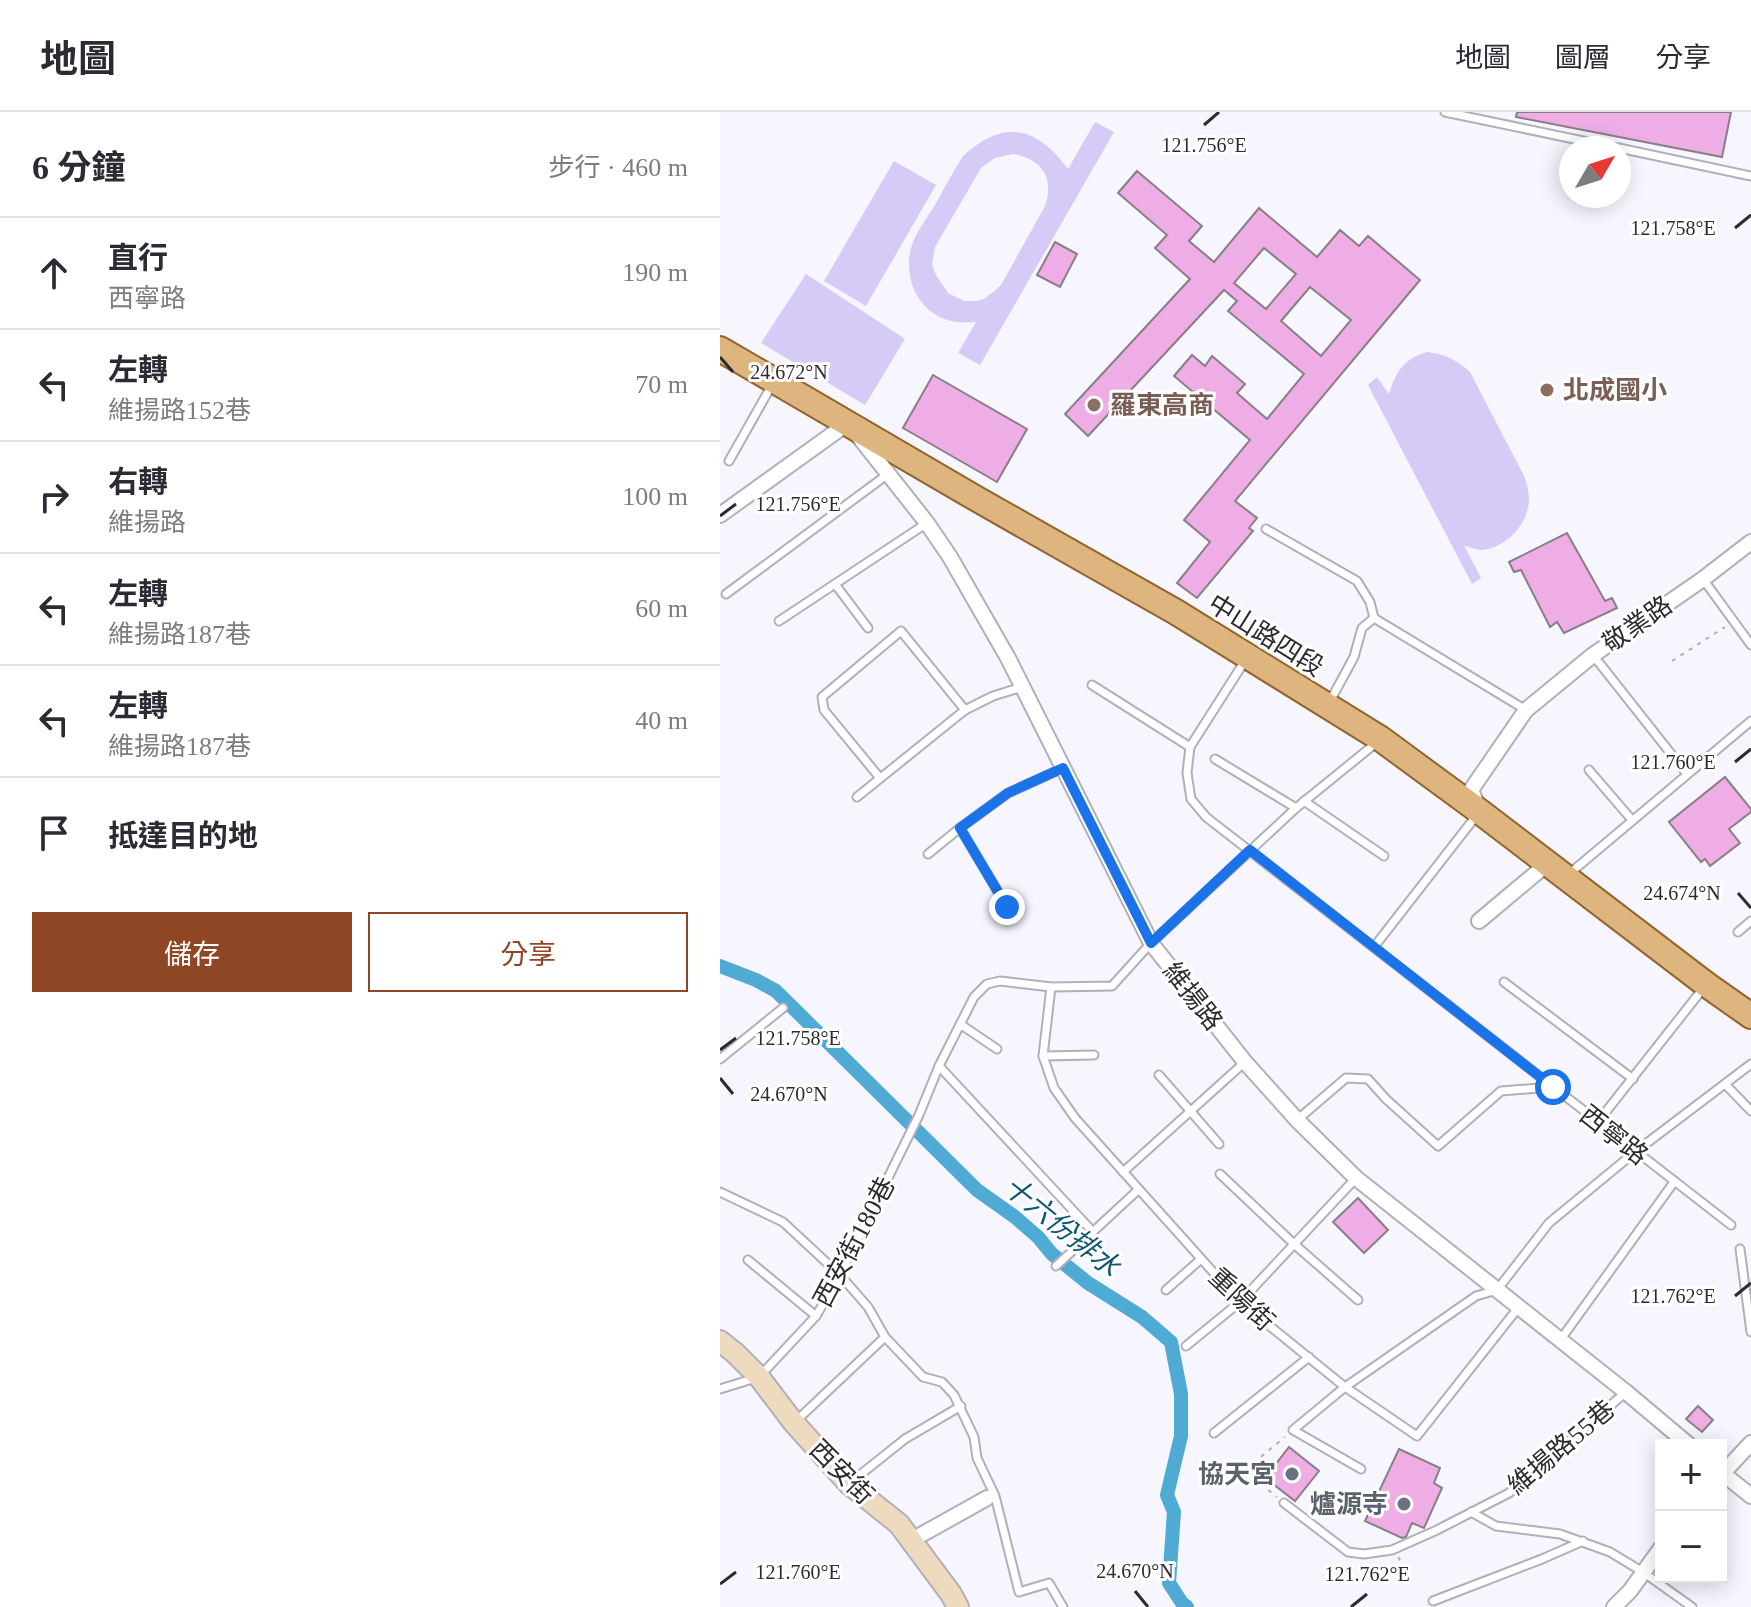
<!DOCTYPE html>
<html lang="zh-TW">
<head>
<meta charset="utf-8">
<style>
  :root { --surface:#fff; --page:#f7f7f7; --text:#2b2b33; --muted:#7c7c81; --line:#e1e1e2; --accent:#8e4625 }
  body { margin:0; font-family:"Times New Roman","Noto Sans TC",serif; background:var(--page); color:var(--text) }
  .controls { position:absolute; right:24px; bottom:24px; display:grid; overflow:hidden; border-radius:0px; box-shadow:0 4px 20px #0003 }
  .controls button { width:72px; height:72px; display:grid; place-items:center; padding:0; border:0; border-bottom:2px solid var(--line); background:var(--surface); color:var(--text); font:40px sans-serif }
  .compass { position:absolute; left:839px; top:24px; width:72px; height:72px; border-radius:50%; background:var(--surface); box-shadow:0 4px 20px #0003; rotate:51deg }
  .stop { position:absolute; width:24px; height:24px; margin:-18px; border:6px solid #1a73e8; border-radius:50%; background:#fff }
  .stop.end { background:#1a73e8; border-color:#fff; box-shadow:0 2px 8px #0008 }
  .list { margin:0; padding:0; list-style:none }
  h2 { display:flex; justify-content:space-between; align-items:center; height:104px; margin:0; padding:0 32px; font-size:34px }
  h2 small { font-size:26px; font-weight:400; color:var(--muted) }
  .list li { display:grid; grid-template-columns:52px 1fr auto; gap:24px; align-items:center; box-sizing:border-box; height:112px; padding:0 32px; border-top:2px solid var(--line) }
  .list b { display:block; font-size:30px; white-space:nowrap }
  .list p { margin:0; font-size:26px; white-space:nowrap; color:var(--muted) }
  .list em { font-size:26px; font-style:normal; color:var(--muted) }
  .actions { display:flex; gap:16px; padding:24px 32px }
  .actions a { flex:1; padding:18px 0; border:2px solid var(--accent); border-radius:0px; text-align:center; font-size:28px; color:var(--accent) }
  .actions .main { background:var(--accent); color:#fff }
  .icon { flex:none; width:44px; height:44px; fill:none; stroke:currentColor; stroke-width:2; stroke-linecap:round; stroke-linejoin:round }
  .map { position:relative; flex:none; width:1031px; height:1495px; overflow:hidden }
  header { display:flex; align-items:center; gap:48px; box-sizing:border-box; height:112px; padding:0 40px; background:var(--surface); border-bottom:2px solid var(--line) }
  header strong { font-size:38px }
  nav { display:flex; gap:44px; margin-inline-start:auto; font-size:28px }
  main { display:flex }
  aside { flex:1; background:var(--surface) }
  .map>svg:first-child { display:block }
  .green { fill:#d6cbf7; fill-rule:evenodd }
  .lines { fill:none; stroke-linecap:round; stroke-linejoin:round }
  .canal { stroke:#4faad4; stroke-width:14 }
  .building { fill:#efade5; stroke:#887f86; stroke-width:2; fill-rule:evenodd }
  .lane-casing { stroke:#b1afba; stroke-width:11 }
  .street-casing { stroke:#b1afba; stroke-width:18 }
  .secondary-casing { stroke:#b1afba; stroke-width:24 }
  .primary-casing { stroke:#91642c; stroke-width:28 }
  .path { stroke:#b1b0b7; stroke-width:2; stroke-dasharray:4 6; stroke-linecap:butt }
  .lane { stroke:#fff; stroke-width:7 }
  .street { stroke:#fff; stroke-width:14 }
  .secondary { stroke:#eedabf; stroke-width:20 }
  .primary { stroke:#deb47f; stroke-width:24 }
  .route { stroke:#1a73e8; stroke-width:10 }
  .ticks { fill:none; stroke:#2c2c30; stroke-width:3 }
  .education-dot { fill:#8d6e63; stroke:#fff; stroke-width:3 }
  .worship-dot { fill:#6b7280; stroke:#fff; stroke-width:3 }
  .labels { text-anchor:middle; stroke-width:6; stroke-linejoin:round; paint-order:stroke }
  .education-label { font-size:26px; font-weight:bold; fill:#785e54; stroke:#fff; text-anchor:start }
  .street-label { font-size:26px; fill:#2c2c30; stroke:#fff }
  .worship-label { font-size:26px; font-weight:bold; fill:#5b616d; stroke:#fff; text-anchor:end }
  .water-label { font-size:28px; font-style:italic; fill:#0f5875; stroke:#fff }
  .ticks-label { font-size:20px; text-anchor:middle; fill:#2c2c30; stroke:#fff; stroke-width:6; stroke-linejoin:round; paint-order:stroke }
</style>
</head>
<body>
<header>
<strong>地圖</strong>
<nav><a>地圖</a><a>圖層</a><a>分享</a></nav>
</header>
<main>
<aside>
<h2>6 分鐘<small>步行 · 460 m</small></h2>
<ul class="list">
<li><svg class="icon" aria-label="ahead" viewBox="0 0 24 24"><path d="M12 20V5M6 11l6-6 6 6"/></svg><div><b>直行</b><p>西寧路</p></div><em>190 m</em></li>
<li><svg class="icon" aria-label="left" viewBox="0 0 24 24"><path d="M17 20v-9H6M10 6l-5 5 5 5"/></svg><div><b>左轉</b><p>維揚路152巷</p></div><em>70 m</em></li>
<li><svg class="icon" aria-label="right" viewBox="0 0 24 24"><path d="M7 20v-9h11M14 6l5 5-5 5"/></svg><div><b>右轉</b><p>維揚路</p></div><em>100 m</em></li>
<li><svg class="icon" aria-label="left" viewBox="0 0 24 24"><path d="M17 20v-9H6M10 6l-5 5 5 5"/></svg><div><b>左轉</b><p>維揚路187巷</p></div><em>60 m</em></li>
<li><svg class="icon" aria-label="left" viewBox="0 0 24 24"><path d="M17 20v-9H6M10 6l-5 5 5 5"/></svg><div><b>左轉</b><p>維揚路187巷</p></div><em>40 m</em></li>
<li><svg class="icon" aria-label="arrive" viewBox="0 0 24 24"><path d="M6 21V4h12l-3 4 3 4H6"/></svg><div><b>抵達目的地</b></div></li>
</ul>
<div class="actions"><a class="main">儲存</a><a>分享</a></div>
</aside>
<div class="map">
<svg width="1031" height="1495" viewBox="0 0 1031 1495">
  <rect width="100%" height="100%" fill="#f7f5fe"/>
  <g class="green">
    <path d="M 375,10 L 394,20 L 260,253 L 238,241 L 256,210 C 237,212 219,209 205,194 C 189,178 185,151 193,130 C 198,117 208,105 215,93 C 224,76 233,60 243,44 C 284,6 317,15 348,57 ZM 293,42 C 321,47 335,65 325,94 L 281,173 L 273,180 L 264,187 L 255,189 L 244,189 L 228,181 L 216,163 L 212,153 L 215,135 L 261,56 L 275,46 Z"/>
    <polygon points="174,49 216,73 146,194 104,169"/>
    <polygon points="86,162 185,227 145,293 41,231"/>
    <path d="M 707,240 C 725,242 737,248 750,260 L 804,364 C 807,372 809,380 809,389 C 807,413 787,435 763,438 C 756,438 749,435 744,433 L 761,466 L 752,472 L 648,273 L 657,265 L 669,282 C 676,260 683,247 707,240 Z"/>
  </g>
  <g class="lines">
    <polyline class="canal" points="0,854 36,868 56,879 257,1078 295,1105 318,1125 332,1142 368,1171 422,1205 451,1230 461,1282 461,1324 447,1383 454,1400 449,1471 462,1491 467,1495"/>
  </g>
  <g class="building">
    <polygon points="797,0 1011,0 1002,45 796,5"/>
    <path d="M 417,59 L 482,114 L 469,129 L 494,150 L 539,96 L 597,145 L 620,118 L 639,134 L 648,124 L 700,168 L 515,389 L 537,406 L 529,416 L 533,419 L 477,486 L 457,471 L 490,430 L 464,408 L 530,328 L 454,264 L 472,243 L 485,254 L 492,244 L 525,272 L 517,281 L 547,307 L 584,262 L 508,199 L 517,189 L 504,178 L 368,324 L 345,302 L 470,167 L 435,136 L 447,123 L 398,81 ZM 544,136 L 576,162 L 546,197 L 514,171 ZM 590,175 L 631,208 L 601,244 L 561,209 Z"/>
    <polygon points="335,130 357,142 340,175 317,163"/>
    <polygon points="213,263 307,317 277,370 183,316"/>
    <polygon points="847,421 885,489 892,486 897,496 844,521 837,510 830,515 801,458 794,460 789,450"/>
    <polygon points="1005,665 1031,697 1031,700 1009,717 1020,731 990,754 985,747 981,750 949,710"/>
    <polygon points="638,1086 668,1118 644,1141 613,1110"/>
    <polygon points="978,1294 993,1308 982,1320 966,1307"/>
    <polygon points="569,1335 599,1359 575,1389 545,1366"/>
    <polygon points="679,1337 720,1356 714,1371 722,1376 704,1416 692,1411 686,1425 682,1426 645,1409"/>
  </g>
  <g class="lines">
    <defs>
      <g id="lane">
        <polyline points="725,0 897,36"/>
        <polyline points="899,36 1031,64"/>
        <polyline points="9,349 53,271"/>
        <polyline points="546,417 637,469 650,490 654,506"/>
        <polyline points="983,467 1031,533"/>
        <polyline points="115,472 148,516"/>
        <polyline points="6,482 168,362"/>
        <polyline points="654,506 806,598"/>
        <polyline points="59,509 207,411"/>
        <polyline points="873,543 967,662"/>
        <polyline points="526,547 470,635 467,661 471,687 486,705 1011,1113"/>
        <polyline points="372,573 470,635"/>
        <polyline points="609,591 634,545 642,516 654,506"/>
        <polyline points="495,647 576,696"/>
        <polyline points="869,658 912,708"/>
        <polyline points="160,666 104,598 102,585 181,519 245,598"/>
        <polyline points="137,685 245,598 273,584 302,575"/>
        <polyline points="584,689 664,744"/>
        <polyline points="208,742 240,716"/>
        <polyline points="849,762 1031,609"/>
        <polyline points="287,795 240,716 288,681 343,656"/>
        <polyline points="1018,820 1031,809"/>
        <polyline points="654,835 756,704"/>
        <polyline points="784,870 913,967"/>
        <polyline points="331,875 323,944 334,976 355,1006 520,1190 625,1275 697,1324 798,1196"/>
        <polyline points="240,912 277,937"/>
        <polyline points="323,944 374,943"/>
        <polyline points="0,947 63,896"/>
        <polyline points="219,954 373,1120"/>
        <polyline points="439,963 499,1032"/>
        <polyline points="1005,972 1031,999"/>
        <polyline points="577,1008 626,966 648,967 666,987 718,1034 781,979 833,975"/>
        <polyline points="877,1011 985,874"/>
        <polyline points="403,1060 525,950"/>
        <polyline points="500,1062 574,1132 638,1188"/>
        <polyline points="0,1080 63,1110 120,1163 148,1195 165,1225 203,1265 222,1270 234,1283 254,1325 257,1346 275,1384 299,1480 329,1471 343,1495"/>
        <polyline points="1020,1137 1031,1220"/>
        <polyline points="28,1148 96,1204"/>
        <polyline points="336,1154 418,1078"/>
        <polyline points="446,1178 481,1147"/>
        <polyline points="841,1227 954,1070"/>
        <polyline points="466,1234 520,1190 636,1066"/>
        <polyline points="0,1277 39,1265 96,1204 120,1163 199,1003 219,954 254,885 267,872 280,869 331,875 392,874 431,831 576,696 656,631"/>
        <polyline points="76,1309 165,1225"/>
        <polyline points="494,1321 589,1245"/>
        <polyline points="641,1357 573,1318 625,1275 756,1184 777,1178 829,1111 915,1040 1031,952"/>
        <polyline points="131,1370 185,1327 241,1294"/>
        <polyline points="564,1391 628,1440 644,1442 672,1438 717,1418 789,1381 906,1280"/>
        <polyline points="751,1400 776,1414 840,1422 890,1440 923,1460 972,1495"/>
        <polyline points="713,1489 822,1447 863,1429"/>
      </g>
      <g id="street">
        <polyline points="0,403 128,311 207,411 230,445 288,546 431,831 525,950 577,1008 636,1066 906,1280 969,1333"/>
        <polyline points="758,695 751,678 806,598 873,543 983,467 1031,430"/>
        <polyline points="759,809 827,752"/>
        <polyline points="1001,1360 1031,1384"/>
        <polyline points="1001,1363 1031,1331"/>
        <polyline points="192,1428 267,1386"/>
        <polyline points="894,1495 910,1479 941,1436"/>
      </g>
      <polyline id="secondary" points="0,1229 15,1241 39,1265 74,1311 129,1372 179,1412 231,1482 238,1495"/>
      <polyline id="primary" points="0,237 257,387 456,500 661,627 759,699 987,873 1031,904"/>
    </defs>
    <use href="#lane" class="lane-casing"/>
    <use href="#street" class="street-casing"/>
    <use href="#secondary" class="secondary-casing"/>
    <use href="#primary" class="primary-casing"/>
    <g class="path">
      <polyline points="952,549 1005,515"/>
      <polyline points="525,1359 557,1385"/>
      <polyline points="510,1370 565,1325"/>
      <polyline points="678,1445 688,1460"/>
    </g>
    <use href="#lane" class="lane"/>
    <use href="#street" class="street"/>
    <use href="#secondary" class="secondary"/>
    <use href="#primary" class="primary"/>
  </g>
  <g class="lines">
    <polyline class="route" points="287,795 240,716 288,681 343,656 431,831 530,738 833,975"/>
  </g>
  <path class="ticks" d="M 484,13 L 499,0M 1015,116 L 1031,103M 0,245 L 13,260M 0,404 L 16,392M 1015,650 L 1031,637M 1018,781 L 1031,796M 0,938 L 16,926M 0,966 L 13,982M 1015,1184 L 1031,1171M 0,1472 L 16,1460M 415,1479 L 428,1495M 631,1495 L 647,1482"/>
  <g class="education-dot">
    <circle cx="827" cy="278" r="8"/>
    <circle cx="374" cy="293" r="8"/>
  </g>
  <g class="worship-dot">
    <circle cx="572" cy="1362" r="8"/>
    <circle cx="684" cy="1392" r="8"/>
  </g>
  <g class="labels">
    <g class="education-label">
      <text x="843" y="287">北成國小</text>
      <text x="390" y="302">羅東高商</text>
    </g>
    <g class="street-label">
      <text transform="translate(917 512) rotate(-35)" y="9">敬業路</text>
      <text transform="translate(546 523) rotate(32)" y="9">中山路四段</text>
      <text transform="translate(473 884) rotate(52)" y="9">維揚路</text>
      <text transform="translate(894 1023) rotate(38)" y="9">西寧路</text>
      <text transform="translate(134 1130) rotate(-62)" y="9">西安街180巷</text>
      <text transform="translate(522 1187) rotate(43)" y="9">重陽街</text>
      <text transform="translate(841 1335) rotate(-40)" y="9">維揚路55巷</text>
      <text transform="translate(122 1360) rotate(45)" y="9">西安街</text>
    </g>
    <g class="worship-label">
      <text x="556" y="1371">協天宮</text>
      <text x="668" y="1401">爐源寺</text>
    </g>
    <g class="water-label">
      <text transform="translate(342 1114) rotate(39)" y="10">十六份排水</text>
    </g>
  </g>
  <g class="ticks-label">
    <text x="484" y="40">121.756°E</text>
    <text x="953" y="123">121.758°E</text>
    <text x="69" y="267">24.672°N</text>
    <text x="78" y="399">121.756°E</text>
    <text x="953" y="657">121.760°E</text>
    <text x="962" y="788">24.674°N</text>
    <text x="78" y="933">121.758°E</text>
    <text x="69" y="989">24.670°N</text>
    <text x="953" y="1191">121.762°E</text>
    <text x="415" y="1466">24.670°N</text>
    <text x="78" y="1467">121.760°E</text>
    <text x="647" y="1469">121.762°E</text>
  </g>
</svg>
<div class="controls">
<button>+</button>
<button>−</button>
</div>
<svg class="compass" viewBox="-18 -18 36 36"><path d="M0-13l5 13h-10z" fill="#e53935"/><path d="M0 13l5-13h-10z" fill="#7c7c81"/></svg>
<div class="stop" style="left:833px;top:975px"></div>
<div class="stop end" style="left:287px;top:795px"></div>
</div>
</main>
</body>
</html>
